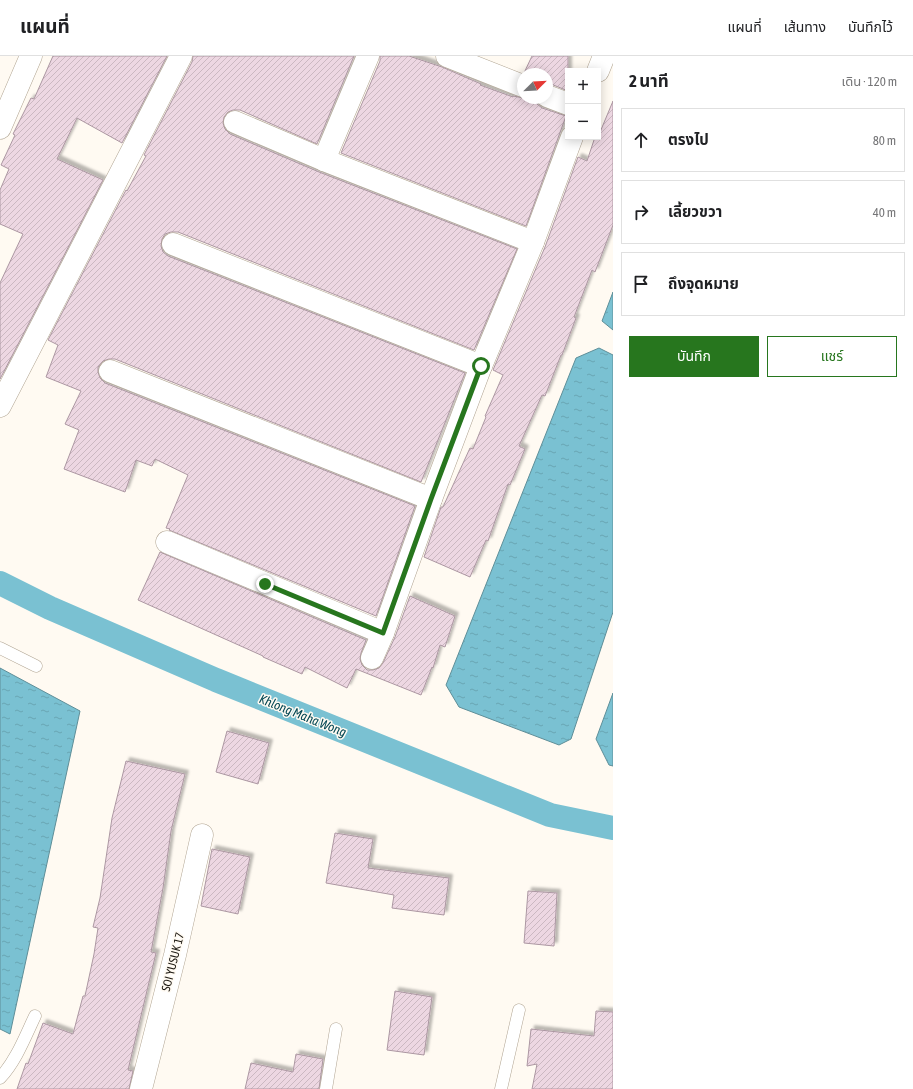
<!DOCTYPE html>
<html lang="th">
<head>
<meta charset="utf-8">
<style>
  :root { --surface:#fff; --page:#f6f6f6; --text:#202124; --muted:#757577; --line:#e0e0e0; --accent:#27761e }
  body { margin:0; font-family:"Asap Condensed","Noto Sans Thai",sans-serif; background:var(--page); color:var(--text) }
  .controls { position:absolute; right:12px; top:12px; display:grid; overflow:hidden; border-radius:0px; box-shadow:0 2px 10px #0003 }
  .controls button { width:36px; height:36px; display:grid; place-items:center; padding:0; border:0; border-bottom:1px solid var(--line); background:var(--surface); color:var(--text); font:20px sans-serif }
  .compass { position:absolute; left:517px; top:12px; width:36px; height:36px; border-radius:50%; background:var(--surface); box-shadow:0 2px 10px #0003; rotate:66deg }
  .stop { position:absolute; width:12px; height:12px; margin:-9px; border:3px solid #27761e; border-radius:50%; background:#fff }
  .stop.end { background:#27761e; border-color:#fff; box-shadow:0 1px 4px #0008 }
  .list { margin:0; padding:0; list-style:none }
  h2 { display:flex; justify-content:space-between; align-items:center; height:52px; margin:0; padding:0 16px; font-size:17px }
  h2 small { font-size:13px; font-weight:400; color:var(--muted) }
  .list li { display:grid; grid-template-columns:26px 1fr auto; gap:12px; align-items:center; box-sizing:border-box; height:64px; margin:0 8px 8px; padding:0 8px; border:1px solid var(--line); border-radius:0px }
  .list b { display:block; font-size:15px; white-space:nowrap }
  .list em { font-size:13px; font-style:normal; color:var(--muted) }
  .actions { display:flex; gap:8px; padding:12px 16px }
  .actions a { flex:1; padding:9px 0; border:1px solid var(--accent); border-radius:0px; text-align:center; font-size:14px; color:var(--accent) }
  .actions .main { background:var(--accent); color:#fff }
  .icon { flex:none; width:22px; height:22px; fill:none; stroke:currentColor; stroke-width:2; stroke-linecap:round; stroke-linejoin:round }
  .map { position:relative; flex:none; width:613px; height:1033px; overflow:hidden }
  header { display:flex; align-items:center; gap:24px; box-sizing:border-box; height:56px; padding:0 20px; background:var(--surface); border-bottom:1px solid var(--line) }
  header strong { font-size:19px }
  nav { display:flex; gap:22px; margin-inline-start:auto; font-size:14px }
  main { display:flex }
  aside { flex:1; background:var(--surface) }
  .map>svg:first-child { display:block }
  .water { fill:url(#water-ripples); stroke:#5e8e98 }
  .lines { fill:none; stroke-linecap:round; stroke-linejoin:round }
  .canal { stroke:#7ac1d2; stroke-width:24 }
  .building { fill:url(#building-hatch); stroke:#ac97a2; filter:url(#shadow) }
  .service-casing { stroke:#b0a492; stroke-width:13 }
  .minor-casing { stroke:#b0a492; stroke-width:23 }
  .service { stroke:#fff; stroke-width:12 }
  .minor { stroke:#fff; stroke-width:22 }
  .route { stroke:#27761e; stroke-width:5 }
  .labels { text-anchor:middle; stroke-width:3; stroke-linejoin:round; paint-order:stroke }
  .street-label { font-size:12px; fill:#1b1710; stroke:#fffaf2 }
  .water-label { font-size:13px; font-style:italic; fill:#034753; stroke:#fffaf2 }
</style>
</head>
<body>
<header>
<strong>แผนที่</strong>
<nav><a>แผนที่</a><a>เส้นทาง</a><a>บันทึกไว้</a></nav>
</header>
<main>
<div class="map">
<svg width="613" height="1033" viewBox="0 0 613 1033">
  <defs>
    <pattern id="water-ripples" width="26" height="14" patternUnits="userSpaceOnUse"><rect width="26" height="14" fill="#7ac1d2"/><path d="M2 4q2-2 4 0t4 0M15 11q2-2 4 0t4 0" fill="none" stroke="#69a5b3"/></pattern>
    <pattern id="building-hatch" width="6" height="6" patternUnits="userSpaceOnUse"><rect width="6" height="6" fill="#edd7e2"/><path d="M-1 1l2-2M0 6l6-6M5 7l2-2" fill="none" stroke="#cbb8c1"/></pattern>
    <filter id="shadow"><feDropShadow dx="3.5" dy="-3.5" stdDeviation="1" flood-color="#0004"/></filter>
  </defs>
  <rect width="100%" height="100%" fill="#fffaf2"/>
  <g class="water">
    <polygon points="613,236 613,274 602,265"/>
    <polygon points="599,292 613,299 613,556 571,683 559,689 459,651 446,629 576,302"/>
    <polygon points="0,612 80,655 10,978 0,973"/>
    <polygon points="613,637 613,710 609,709 596,683"/>
  </g>
  <g class="lines">
    <polyline class="canal" points="0,527 50,552 216,624 550,759 613,772"/>
  </g>
  <g class="building">
    <polygon points="53,0 167,0 122,87 77,62 57,103 103,124 0,323 0,227 23,178 0,168 0,134 9,113 1,109 15,79 13,78 31,42 34,43"/>
    <polygon points="193,0 354,0 317,88 240,54 233,54 228,56 224,61 223,67 225,73 230,78 319,116 517,193 474,294 178,176 171,176 165,178 162,183 161,190 163,196 168,200 465,317 421,426 115,303 109,303 103,305 98,311 98,316 100,322 105,327 415,450 376,560 169,474 170,473 166,472 188,419 155,403 152,410 136,404 125,436 64,413 79,374 65,368 81,335 46,321 58,289 48,284 126,134 127,135 146,100 144,99 192,6"/>
    <polygon points="380,0 409,0 442,11 481,28 480,29 513,41 513,40 524,42 535,42 537,48 542,52 566,60 526,170 341,97 380,5"/>
    <polygon points="532,0 568,0 568,35 551,28 547,28 547,18 527,18 524,17"/>
    <polygon points="613,45 613,169 595,216 592,214 574,261 576,262 562,299 561,299 545,340 542,339 519,390 525,393 510,429 508,428 488,485 486,484 470,521 424,501 441,451 443,451 470,392 473,393 486,361 485,360 503,319 493,314 545,191 578,101 587,105 595,81 598,81"/>
    <polygon points="160,496 366,584 361,597 360,603 362,609 367,614 373,614 379,612 383,607 395,581 410,540 455,560 445,591 440,589 433,612 432,611 421,639 356,613 347,632 305,611 302,618 263,601 263,600 138,544"/>
    <polygon points="227,675 269,687 258,728 216,716"/>
    <polygon points="126,705 185,718 171,775 163,832 151,896 156,897 128,1014 133,1015 129,1033 17,1033 26,1007 28,1008 43,967 73,978 83,940 85,940 94,898 98,872 93,871 100,842 112,762"/>
    <polygon points="335,777 373,783 368,812 449,822 444,859 392,852 394,839 326,827"/>
    <polygon points="212,793 250,801 238,858 201,850"/>
    <polygon points="528,835 557,837 554,890 524,887"/>
    <polygon points="395,935 432,941 424,999 387,994"/>
    <polygon points="596,955 613,956 613,1033 532,1033 537,1008 527,1010 531,973 594,980"/>
    <polygon points="296,998 323,1003 319,1033 245,1033 251,1007 293,1016"/>
  </g>
  <g class="lines">
    <defs>
      <g id="service">
        <polyline points="0,592 36,610"/>
        <path d="M 0,1022 C 16,1005 25,981 35,960"/>
        <polyline points="326,1033 336,973"/>
        <polyline points="501,1033 519,954"/>
      </g>
      <g id="minor">
        <polyline points="447,0 523,30"/>
        <polyline points="598,15 604,0"/>
        <polyline points="547,40 568,48"/>
        <polyline points="235,66 324,104 533,186"/>
        <polyline points="0,72 31,0"/>
        <polyline points="324,104 368,0"/>
        <polyline points="173,188 481,310"/>
        <polyline points="110,315 431,443"/>
        <polyline points="0,350 181,0"/>
        <polyline points="167,486 383,577"/>
        <polyline points="372,602 383,577 431,443 481,310 533,186 572,81"/>
        <polyline points="141,1033 175,899 202,779"/>
      </g>
    </defs>
    <use href="#service" class="service-casing"/>
    <use href="#minor" class="minor-casing"/>
    <use href="#service" class="service"/>
    <use href="#minor" class="minor"/>
  </g>
  <g class="lines">
    <polyline class="route" points="265,528 383,577 431,443 481,310"/>
  </g>
  <g class="labels">
    <g class="street-label">
      <text transform="translate(173 906) rotate(-76)" y="4">SOI YUSUK 17</text>
    </g>
    <g class="water-label">
      <text transform="translate(303 659) rotate(22)" y="5">Khlong Maha Wong</text>
    </g>
  </g>
</svg>
<div class="controls">
<button>+</button>
<button>−</button>
</div>
<svg class="compass" viewBox="-18 -18 36 36"><path d="M0-13l5 13h-10z" fill="#e53935"/><path d="M0 13l5-13h-10z" fill="#757577"/></svg>
<div class="stop" style="left:481px;top:310px"></div>
<div class="stop end" style="left:265px;top:528px"></div>
</div>
<aside>
<h2>2 นาที<small>เดิน · 120 m</small></h2>
<ul class="list">
<li><svg class="icon" aria-label="ahead" viewBox="0 0 24 24"><path d="M12 20V5M6 11l6-6 6 6"/></svg><div><b>ตรงไป</b></div><em>80 m</em></li>
<li><svg class="icon" aria-label="right" viewBox="0 0 24 24"><path d="M7 20v-9h11M14 6l5 5-5 5"/></svg><div><b>เลี้ยวขวา</b></div><em>40 m</em></li>
<li><svg class="icon" aria-label="arrive" viewBox="0 0 24 24"><path d="M6 21V4h12l-3 4 3 4H6"/></svg><div><b>ถึงจุดหมาย</b></div></li>
</ul>
<div class="actions"><a class="main">บันทึก</a><a>แชร์</a></div>
</aside>
</main>
</body>
</html>
